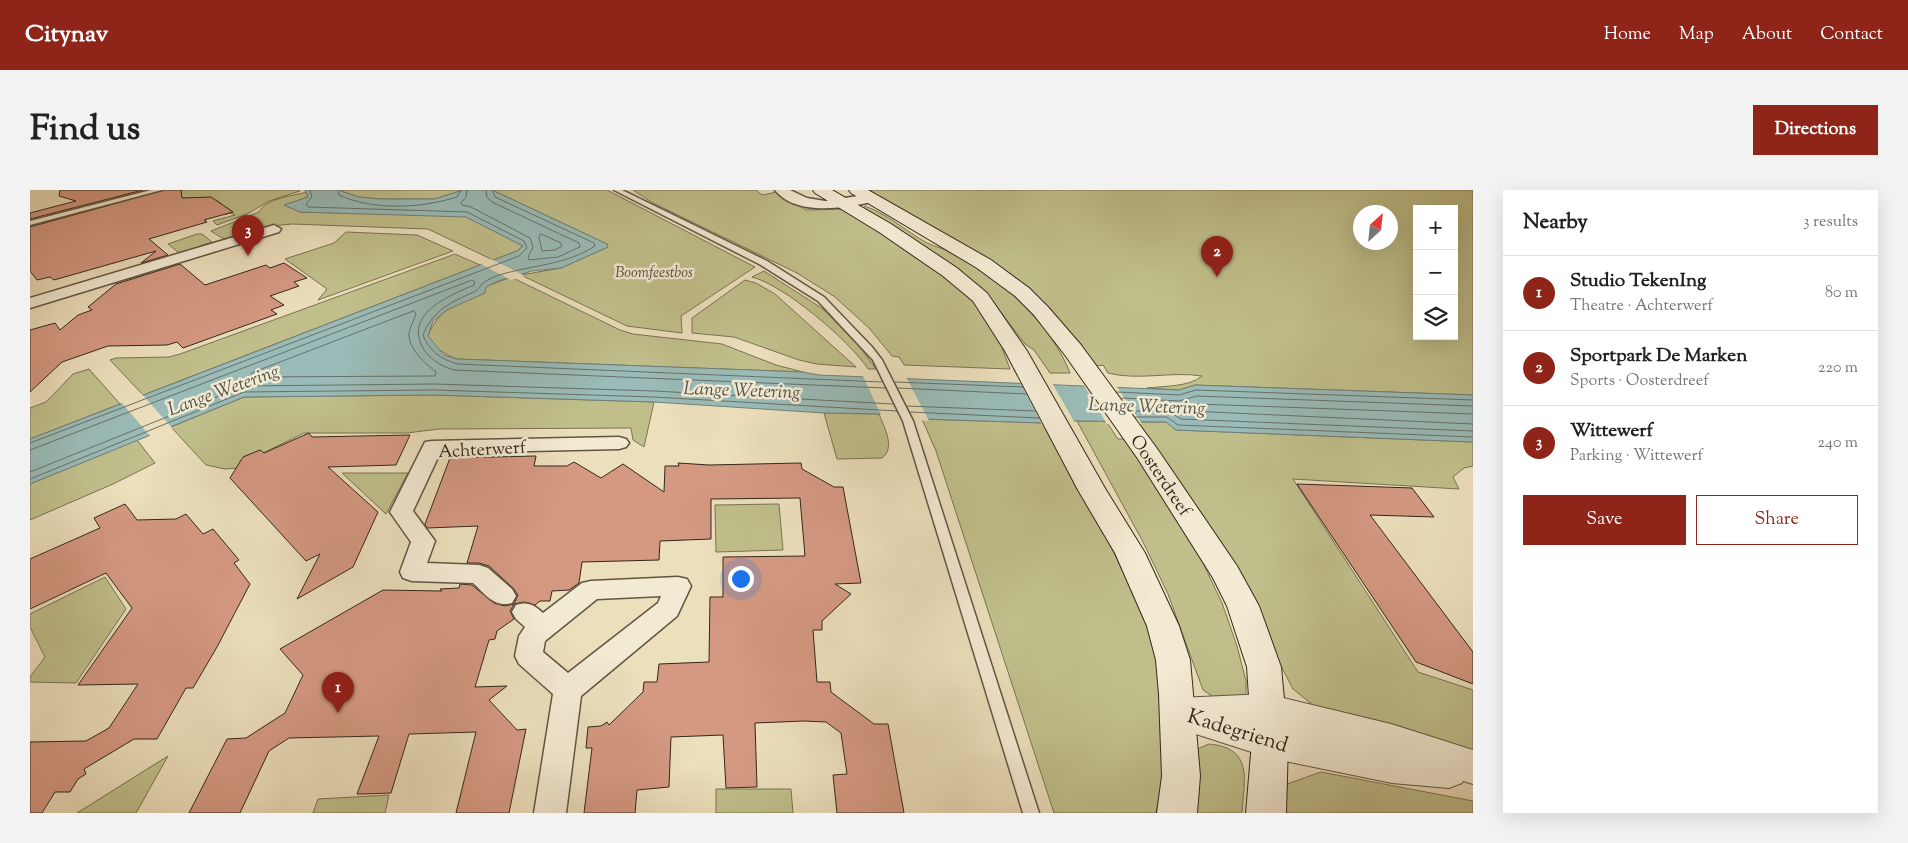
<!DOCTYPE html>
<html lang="en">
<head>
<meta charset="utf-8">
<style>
  :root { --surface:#fff; --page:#f2f2f2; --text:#222; --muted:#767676; --line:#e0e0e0; --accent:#8f2418 }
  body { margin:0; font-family:"Sorts Mill Goudy",serif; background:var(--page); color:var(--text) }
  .controls { position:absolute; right:15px; top:15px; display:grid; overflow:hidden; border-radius:0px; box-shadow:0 5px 20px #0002 }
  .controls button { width:45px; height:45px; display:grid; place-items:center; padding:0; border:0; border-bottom:1px solid var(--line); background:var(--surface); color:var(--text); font:25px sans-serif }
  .compass { position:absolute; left:1323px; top:15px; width:45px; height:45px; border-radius:50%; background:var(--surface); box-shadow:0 5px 20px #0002; rotate:27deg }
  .you { position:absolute; left:710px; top:388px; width:18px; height:18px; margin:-12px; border:4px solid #fff; border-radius:50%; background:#1a73e8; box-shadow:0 0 0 8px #1a73e833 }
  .badge { display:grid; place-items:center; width:32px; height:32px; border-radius:50%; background:var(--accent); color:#fff; font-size:16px; font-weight:700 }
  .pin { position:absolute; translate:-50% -41px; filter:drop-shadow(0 1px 2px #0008) }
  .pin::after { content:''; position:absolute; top:26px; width:18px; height:15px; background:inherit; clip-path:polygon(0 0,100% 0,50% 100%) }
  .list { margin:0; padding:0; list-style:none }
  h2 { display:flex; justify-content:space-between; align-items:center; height:65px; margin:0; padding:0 20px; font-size:21px }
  h2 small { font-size:16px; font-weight:400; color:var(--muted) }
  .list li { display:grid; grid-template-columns:32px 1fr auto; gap:15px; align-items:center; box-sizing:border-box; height:75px; padding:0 20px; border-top:1px solid var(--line) }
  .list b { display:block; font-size:19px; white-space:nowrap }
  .list p { margin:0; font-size:16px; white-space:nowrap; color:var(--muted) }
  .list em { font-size:16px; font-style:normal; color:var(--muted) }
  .actions { display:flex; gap:10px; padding:15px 20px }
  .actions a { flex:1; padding:11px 0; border:1px solid var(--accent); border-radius:0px; text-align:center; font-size:18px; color:var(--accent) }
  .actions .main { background:var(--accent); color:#fff }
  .icon { flex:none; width:28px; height:28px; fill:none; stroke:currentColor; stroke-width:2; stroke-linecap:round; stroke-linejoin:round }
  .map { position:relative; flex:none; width:1443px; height:623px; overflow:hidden; border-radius:0px }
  header { display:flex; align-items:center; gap:30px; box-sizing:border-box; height:70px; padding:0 25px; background:var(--accent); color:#fff }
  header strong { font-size:24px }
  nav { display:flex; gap:28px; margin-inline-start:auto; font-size:18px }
  .intro { display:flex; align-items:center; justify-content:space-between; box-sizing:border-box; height:120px; padding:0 30px }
  h1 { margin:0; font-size:35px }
  .button { padding:12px 22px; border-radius:0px; background:var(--accent); color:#fff; font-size:18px; font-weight:700 }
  main { display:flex; gap:30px; padding:0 30px }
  aside { flex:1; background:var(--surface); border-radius:0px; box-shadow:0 5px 20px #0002 }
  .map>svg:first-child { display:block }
  .green { fill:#c0bf8b; stroke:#7a7353; fill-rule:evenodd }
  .water { fill:#9abbb7; stroke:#718079 }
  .pier { fill:#ecdfbc }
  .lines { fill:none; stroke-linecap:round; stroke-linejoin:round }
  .shore { stroke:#667169; stroke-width:1 }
  .building { fill:#d59982; stroke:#33271b }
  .service-casing { stroke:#615543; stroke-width:3 }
  .minor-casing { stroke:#615543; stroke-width:3 }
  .tertiary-casing { stroke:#615543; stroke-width:2 }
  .secondary-casing { stroke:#33271b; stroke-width:2 }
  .service { fill:#f3ead3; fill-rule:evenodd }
  .minor { fill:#f3ead3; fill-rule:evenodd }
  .tertiary { fill:#f3ead3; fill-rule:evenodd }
  .secondary { fill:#f3ead3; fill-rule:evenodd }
  .labels { text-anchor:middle; stroke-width:5; stroke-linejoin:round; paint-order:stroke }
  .far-park-label { font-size:15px; font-style:italic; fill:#564d37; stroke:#f3ead3 }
  .street-label { font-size:18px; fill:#33271b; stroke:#f3ead3 }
  .water-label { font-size:19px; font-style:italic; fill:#52534a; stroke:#f3ead3 }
  .near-street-label { font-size:21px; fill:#33271b; stroke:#f3ead3 }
</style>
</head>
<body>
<header>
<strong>Citynav</strong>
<nav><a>Home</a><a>Map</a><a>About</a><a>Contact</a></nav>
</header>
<div class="intro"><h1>Find us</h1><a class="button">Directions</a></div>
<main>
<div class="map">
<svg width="1443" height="623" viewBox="0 0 1443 623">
  <rect width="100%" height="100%" fill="#ecdfbc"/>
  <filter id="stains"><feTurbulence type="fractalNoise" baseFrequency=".004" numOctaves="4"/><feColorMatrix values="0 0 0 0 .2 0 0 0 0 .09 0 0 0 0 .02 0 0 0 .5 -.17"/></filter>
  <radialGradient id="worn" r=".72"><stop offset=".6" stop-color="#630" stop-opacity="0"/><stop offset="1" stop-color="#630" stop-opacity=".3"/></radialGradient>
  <g class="green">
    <path d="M 137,0 L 269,0 L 270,1 L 239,11 L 217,24 L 187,35 L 183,31 L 205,25 L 201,23 L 196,24 L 203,22 L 197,18 L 190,20 L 185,16 L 192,14 L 186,10 C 172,14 158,7 143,8 C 127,8 109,13 92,15 L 88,12 Z"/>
    <polygon points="308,0 433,0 405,9 350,9 329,7"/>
    <polygon points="462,0 577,0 725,77 651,126 652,143 597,136 491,85 531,78 578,57 577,54"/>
    <polygon points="603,0 726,0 732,5 747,2 776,20 816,19 945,108 975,155 972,158 980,179 874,175 869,167 862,166 840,139 805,107 767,83 623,13"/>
    <path d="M 837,0 L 1443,0 L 1443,205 L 1165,195 L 1149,200 L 1117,198 C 1134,196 1159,197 1172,186 C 1141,181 1109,191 1078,183 L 1073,175 L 1066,176 L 1033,135 ZM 1387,19 L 1424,19 L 1424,146 L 1387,146 ZM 1330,22 L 1360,22 L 1360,52 L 1330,52 Z"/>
    <path d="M 277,2 L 278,7 L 255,15 L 270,22 L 435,26 L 493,56 L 487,61 L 463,70 L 398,39 L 262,34 L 242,36 L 197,49 L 192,48 L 181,41 L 229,22 C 236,8 263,6 277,2 Z"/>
    <path d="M 835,16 C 857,24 876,41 897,53 C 906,57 917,60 926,64 C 970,88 1022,135 1040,183 L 1020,183 L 1004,160 L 995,154 L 960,108 L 833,19 Z"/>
    <polygon points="316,42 387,45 423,61 288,110 297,99 255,69 304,53"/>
    <polygon points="167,44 172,44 182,52 151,63 148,62 138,54"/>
    <polygon points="425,64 450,75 113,205 80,170 86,168 139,167 150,164"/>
    <path d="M 734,81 L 793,119 L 830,157 L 846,179 L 838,179 C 820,151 754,95 722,87 Z"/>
    <path d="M 481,87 L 590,140 L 603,144 L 692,154 L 746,175 L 773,182 L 427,169 C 413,164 406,158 398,146 C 408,118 430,113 455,103 L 455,97 Z"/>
    <polygon points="715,90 726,93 745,104 826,177 787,174 769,170 704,147 662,143 662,128"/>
    <polygon points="59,179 90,214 0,249 0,218 16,212 43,184"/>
    <polygon points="404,205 624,212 614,257 603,250 601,238 409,239 377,243 274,243 229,265 221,277 195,279 176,275 141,237 214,207"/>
    <path d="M 794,223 L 849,224 C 854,237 866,258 852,268 L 807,269 Z"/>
    <polygon points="892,229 1014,233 1045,295 1070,335 1111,417 1136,495 1137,568 1126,623 1024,623 906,261"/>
    <polygon points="1047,231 1076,231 1088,249 1095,249 1164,354 1192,413 1207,456 1216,491 1216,509 1185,508 1173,500 1138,404 1113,352"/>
    <polygon points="1104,232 1137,232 1146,240 1443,252 1443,276 1434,278 1423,287 1429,299 1263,289 1388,482 1443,500 1443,569 1300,529 1263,499 1238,451"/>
    <polygon points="107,250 125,273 83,294 0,330 0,294"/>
    <polygon points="312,283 378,283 356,324"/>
    <polygon points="749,314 753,360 686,362 685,315"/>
    <polygon points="75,387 96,419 46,493 0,492 0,487 15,467 0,437 0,424"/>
    <path d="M 1179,554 C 1224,558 1214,590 1212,623 L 1158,623 L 1165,560 Z"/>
    <polygon points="138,566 106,623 47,623"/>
    <polygon points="1291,582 1443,611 1443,623 1254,623 1257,594"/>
    <polygon points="686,599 761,599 763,623 686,623"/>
    <polygon points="359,605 355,623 283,623 288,609"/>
  </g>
  <polygon class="water" points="274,0 308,0 329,7 350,9 405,9 433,0 462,0 577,54 578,57 531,78 502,81 468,91 456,97 455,103 417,120 403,131 398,146 414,165 427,169 722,180 773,182 789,185 1149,200 1165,195 1443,205 1443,252 1146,240 1136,232 1047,231 1014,233 892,229 853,224 794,223 624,212 404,205 214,207 0,294 0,249 463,70 487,61 493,56 436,27 270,22 254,15 278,7 276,2"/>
  <g class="pier">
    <polygon points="461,69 495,86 481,90 449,73"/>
    <polygon points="832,184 875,185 899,231 852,227"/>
    <polygon points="989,190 1021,191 1045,233 1012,235"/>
    <polygon points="1052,192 1085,194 1112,234 1077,234"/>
    <polygon points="111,203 143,239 121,247 90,211"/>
  </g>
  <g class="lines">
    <g class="shore">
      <path d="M 308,0 L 309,5 C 344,21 392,18 427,7 L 431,0"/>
      <polyline points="437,0 436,7 431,13 432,15 441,17 500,48 503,57 498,67 499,70 528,67 550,57 549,53 462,12 457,7 456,0"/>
      <path d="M 462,0 L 465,7 L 564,53 L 565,56 C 536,75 502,75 469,85 C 464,87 456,90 452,94 C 449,97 449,100 444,102 C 421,112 403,120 393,145 C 399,161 411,169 427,174 L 852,192"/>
      <polygon points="511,44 531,53 532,56 525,60 512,61 509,47"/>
      <path d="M 384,121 L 386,124 C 384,130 380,137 379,143 C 378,159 395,173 406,182 L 405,186 L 220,187 L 222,183 Z"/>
      <polyline points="865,192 993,197"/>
      <polyline points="868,198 996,204"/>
      <polyline points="1087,202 1149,205 1166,200 1443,210"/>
      <polyline points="1092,208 1149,211 1167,206 1443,216"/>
      <polyline points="877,216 1005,221"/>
      <polyline points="1101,221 1138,221 1151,229 1443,241"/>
      <polyline points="880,222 1009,228"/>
      <polyline points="1443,224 1168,214 1157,219 1159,221 1443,234"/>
      <polyline points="1105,227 1137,227 1148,235 1443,247"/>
      <polyline points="0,253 489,66 497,58 494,51 437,22 278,17 276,14 282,7 280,0"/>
      <path d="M 0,260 L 442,90 L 445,92 L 444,95 C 421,105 377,122 391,154 C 397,168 410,176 424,180 L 855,198"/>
      <polyline points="0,282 214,196 404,194 624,201 863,214"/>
      <polyline points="0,289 214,202 404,200 624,207 867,221"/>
    </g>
  </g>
  <g class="building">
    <polygon points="30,0 113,0 0,29 0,23 46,11 29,6"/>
    <polygon points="134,0 151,0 152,8 181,7 203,22 174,30 177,32 119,49 138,65 111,73 126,61 24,90 20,87 7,90 0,81 0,37"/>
    <polygon points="254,73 277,88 264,92 269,96 240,106 254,115 241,120 247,124 153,158 147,152 137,155 78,156 32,172 0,202 0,140 25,133 30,140 48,125 62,120 58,117 86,94 150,74 175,95 236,75 240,78"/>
    <polygon points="279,243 282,247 380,245 366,275 298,277 348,322 323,377 267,409 290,364 276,371 200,288 213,267 230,260 234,263"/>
    <polygon points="506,266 504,276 537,276 544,272 571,288 593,274 634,302 635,276 649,276 648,273 679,275 771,273 772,279 804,297 813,297 831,393 805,394 821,404 792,431 792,440 783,440 787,492 800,492 801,502 844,534 858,534 874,623 807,623 803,585 817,584 811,543 796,532 774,531 725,533 727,597 696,598 693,545 641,547 639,597 607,600 605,623 554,623 562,558 556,558 558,537 571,536 577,532 579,535 613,502 614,492 627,492 629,474 679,472 680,407 693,407 693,367 775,366 770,308 681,309 681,349 630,351 629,370 552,372 549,393 539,400 522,401 520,411 510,411 505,415 494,412 484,414 480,421 484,429 467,441 465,449 459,450 445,497 477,496 459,510 487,540 496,539 479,623 426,623 446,542 379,544 361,603 334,604 327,604 349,546 259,548 239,561 210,623 159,623 197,549 216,548 255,523 273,485 250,459 353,400 412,401 410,399 429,398 430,394 442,395 464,413 475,416 484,414 488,405 483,398 459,376 449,373 437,373 448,336 397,338 395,334 420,268"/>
    <polygon points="1267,294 1382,298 1404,327 1340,325 1443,462 1443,494 1386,472"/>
    <polygon points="95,314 107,330 146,329 156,324 173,344 183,339 209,370 204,373 220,394 187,457 163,498 156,498 127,549 104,549 54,579 56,584 48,589 40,602 25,602 12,623 0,623 0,552 56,551 79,538 108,494 48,495 102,418 76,383 0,419 0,369 70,338 64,328"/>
  </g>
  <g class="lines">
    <defs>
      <g id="service">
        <polygon points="121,0 132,0 0,35 0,31"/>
        <polygon points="584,0 592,0 737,71 794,107 842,157 852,170 883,231 1009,623 993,623 873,231 843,170 788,111 731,75"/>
      </g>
      <g id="minor">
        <path d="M 745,0 L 760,0 L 777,8 L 795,11 L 841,4 L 848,8 L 846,11 C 817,18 766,27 745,0 Z"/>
        <polygon points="244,35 251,39 249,42 0,118 0,108"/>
        <path d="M 589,247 L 596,249 L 599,253 L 596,257 L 589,259 L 410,263 L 383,321 L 405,351 L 397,373 L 449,375 L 458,378 L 482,399 L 486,406 L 482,413 C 464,418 455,404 443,393 L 382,391 L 373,388 L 370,382 L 381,352 L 360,322 L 395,252 L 402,251 Z"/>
        <path d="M 648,387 L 657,389 L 661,396 L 647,426 L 551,506 L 536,623 L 504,623 L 523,504 L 489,474 L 485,466 L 489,446 L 495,437 L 486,429 L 482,422 L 486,415 C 498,411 504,415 513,423 L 552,393 L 561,391 ZM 631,406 L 628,413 L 538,483 L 513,462 L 515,451 L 567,409 Z"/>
      </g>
      <polygon id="tertiary" points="1237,504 1361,534 1443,560 1443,594 1433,591 1432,593 1419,598 1362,593 1240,568 1135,534 1130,523 1135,512 1148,508"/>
      <g id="secondary">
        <polygon points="783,0 802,0 861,34 927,78 957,103 997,161 1076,300 1115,363 1149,436 1160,470 1163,504 1170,586 1167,623 1127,623 1132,586 1129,504 1126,470 1117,436 1085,363 1048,300 975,161 943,111 913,86 849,42 785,3"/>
        <polygon points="819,0 838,0 961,70 999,98 1018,117 1051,155 1128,260 1207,376 1229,416 1251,477 1258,552 1256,623 1216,623 1222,552 1217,477 1197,416 1183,388 1108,269 1035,165 1004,125 985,106 947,78 821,3"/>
      </g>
    </defs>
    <use href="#service" class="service-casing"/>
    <use href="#minor" class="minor-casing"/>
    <use href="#tertiary" class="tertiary-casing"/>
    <use href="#secondary" class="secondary-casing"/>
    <use href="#service" class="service"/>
    <use href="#minor" class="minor"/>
    <use href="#tertiary" class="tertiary"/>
    <use href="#secondary" class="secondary"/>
  </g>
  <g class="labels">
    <g class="far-park-label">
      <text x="624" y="87">Boomfeestbos</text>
    </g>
    <g class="street-label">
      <text transform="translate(452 259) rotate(-3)" y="6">Achterwerf</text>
      <text transform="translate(1131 285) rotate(56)" y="6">Oosterdreef</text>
    </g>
    <g class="water-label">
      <text transform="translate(193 199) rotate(-20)" y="7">Lange Wetering</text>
      <text transform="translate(712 199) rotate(2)" y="7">Lange Wetering</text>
      <text transform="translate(1117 215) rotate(2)" y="7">Lange Wetering</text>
    </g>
    <g class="near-street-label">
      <text transform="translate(1208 540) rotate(17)" y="7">Kadegriend</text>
    </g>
  </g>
  <rect width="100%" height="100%" filter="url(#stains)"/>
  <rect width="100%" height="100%" fill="url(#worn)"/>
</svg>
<div class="controls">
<button>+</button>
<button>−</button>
<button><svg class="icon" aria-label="layers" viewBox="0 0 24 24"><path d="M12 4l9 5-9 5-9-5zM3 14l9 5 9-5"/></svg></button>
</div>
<svg class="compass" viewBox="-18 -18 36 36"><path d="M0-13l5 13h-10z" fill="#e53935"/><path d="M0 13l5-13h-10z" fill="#767676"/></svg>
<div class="you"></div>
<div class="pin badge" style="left:308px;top:523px">1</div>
<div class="pin badge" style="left:1187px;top:87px">2</div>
<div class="pin badge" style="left:218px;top:66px">3</div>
</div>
<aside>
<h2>Nearby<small>3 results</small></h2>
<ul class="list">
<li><span class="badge">1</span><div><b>Studio TekenIng</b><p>Theatre · Achterwerf</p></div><em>80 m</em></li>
<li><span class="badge">2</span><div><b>Sportpark De Marken</b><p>Sports · Oosterdreef</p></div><em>220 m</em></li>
<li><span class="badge">3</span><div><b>Wittewerf</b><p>Parking · Wittewerf</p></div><em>240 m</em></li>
</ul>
<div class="actions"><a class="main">Save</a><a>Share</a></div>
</aside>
</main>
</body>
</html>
